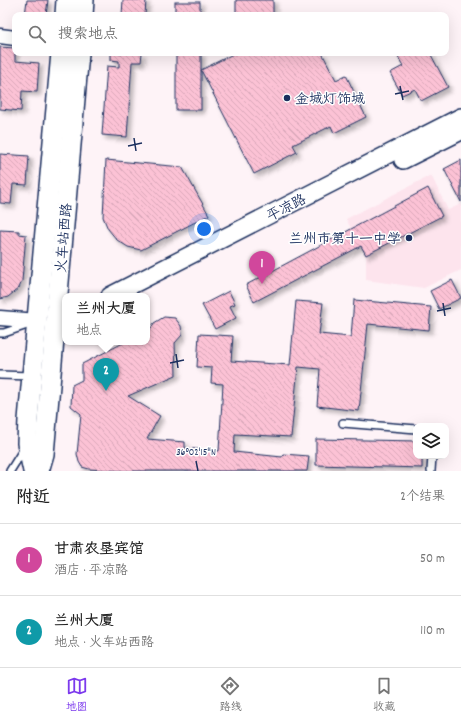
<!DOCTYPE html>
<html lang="zh">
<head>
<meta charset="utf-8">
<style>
  :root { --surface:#fff; --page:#f6f6f6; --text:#222; --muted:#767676; --line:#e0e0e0; --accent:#7c3aed }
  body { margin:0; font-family:Dekko,"LXGW WenKai TC",sans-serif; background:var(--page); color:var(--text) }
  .controls { position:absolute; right:12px; bottom:12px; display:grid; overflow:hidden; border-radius:8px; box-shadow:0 4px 16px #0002 }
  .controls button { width:36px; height:36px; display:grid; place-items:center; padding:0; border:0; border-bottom:1px solid var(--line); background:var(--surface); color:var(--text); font:20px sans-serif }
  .you { position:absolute; left:204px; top:229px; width:14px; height:14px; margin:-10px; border:3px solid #fff; border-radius:50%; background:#1a73e8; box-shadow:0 0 0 6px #1a73e833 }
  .badge { display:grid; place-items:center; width:26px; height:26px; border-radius:50%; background:var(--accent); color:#fff; font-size:13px; font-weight:700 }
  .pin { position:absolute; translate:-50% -33px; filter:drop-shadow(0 1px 2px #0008) }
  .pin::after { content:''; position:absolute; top:21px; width:14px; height:12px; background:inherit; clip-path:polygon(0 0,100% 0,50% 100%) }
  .popup { position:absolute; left:62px; top:293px; width:88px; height:52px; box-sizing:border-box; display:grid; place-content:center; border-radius:8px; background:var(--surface); filter:drop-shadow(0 1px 3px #0005); font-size:13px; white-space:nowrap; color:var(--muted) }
  .popup b { font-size:15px; color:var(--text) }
  .popup::after { content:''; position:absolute; left:50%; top:100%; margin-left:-8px; border:8px solid transparent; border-top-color:var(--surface) }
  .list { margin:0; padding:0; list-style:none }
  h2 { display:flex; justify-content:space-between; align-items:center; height:52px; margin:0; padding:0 16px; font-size:17px }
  h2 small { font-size:13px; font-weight:400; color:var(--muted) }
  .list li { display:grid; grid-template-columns:26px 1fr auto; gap:12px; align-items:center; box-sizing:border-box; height:72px; padding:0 16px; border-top:1px solid var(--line) }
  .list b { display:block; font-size:15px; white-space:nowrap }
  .list p { margin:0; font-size:13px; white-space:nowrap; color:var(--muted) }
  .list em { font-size:13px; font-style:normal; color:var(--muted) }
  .icon { flex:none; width:22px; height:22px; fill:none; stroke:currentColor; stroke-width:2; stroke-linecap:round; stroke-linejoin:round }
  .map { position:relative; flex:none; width:461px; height:471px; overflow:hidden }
  .search { position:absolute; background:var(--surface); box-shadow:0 4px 16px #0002; left:12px; right:12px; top:12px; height:44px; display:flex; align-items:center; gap:10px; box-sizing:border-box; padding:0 14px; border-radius:8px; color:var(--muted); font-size:15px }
  .sheet { height:196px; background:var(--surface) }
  nav { display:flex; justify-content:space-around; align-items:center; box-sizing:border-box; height:56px; border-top:1px solid var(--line); background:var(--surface); font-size:11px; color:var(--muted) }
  nav a { display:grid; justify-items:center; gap:2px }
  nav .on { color:var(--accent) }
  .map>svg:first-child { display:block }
  .built { fill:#fde4ed }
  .building { fill:url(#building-back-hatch); stroke:#1b2f5e; filter:url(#shadow) }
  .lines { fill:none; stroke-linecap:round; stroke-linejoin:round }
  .service-casing { stroke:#1b2f5e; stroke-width:10 }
  .minor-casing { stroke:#1b2f5e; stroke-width:17 }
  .tertiary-casing { stroke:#1b2f5e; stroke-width:20 }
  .secondary-casing { stroke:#1b2f5e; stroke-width:22 }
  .service { stroke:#fff; stroke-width:7 }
  .minor { stroke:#fff; stroke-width:14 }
  .tertiary { stroke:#fff; stroke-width:17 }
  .secondary { stroke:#fff; stroke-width:19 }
  .ticks { fill:none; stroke:#1b2f5e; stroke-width:1.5 }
  .poi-dot { fill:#1b2f5e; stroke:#fff; stroke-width:1.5 }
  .labels { text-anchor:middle; stroke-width:3; stroke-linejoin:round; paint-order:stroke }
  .poi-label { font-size:14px; fill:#1b2f5e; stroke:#fff; text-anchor:start }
  .street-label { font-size:14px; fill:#1b2f5e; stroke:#fff }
  .ticks-label { font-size:10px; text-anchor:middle; fill:#1b2f5e; stroke:#fff; stroke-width:3; stroke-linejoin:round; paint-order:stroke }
</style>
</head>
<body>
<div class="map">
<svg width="461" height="471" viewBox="0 0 461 471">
  <defs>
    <pattern id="building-back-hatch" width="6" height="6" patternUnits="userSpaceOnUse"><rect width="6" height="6" fill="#fcc2d5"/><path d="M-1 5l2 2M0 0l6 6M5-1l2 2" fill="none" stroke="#d7a7b9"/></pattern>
    <filter id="shadow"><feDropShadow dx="3.5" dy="3.5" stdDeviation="2" flood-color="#0004"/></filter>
  </defs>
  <rect width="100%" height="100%" fill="#fef3f7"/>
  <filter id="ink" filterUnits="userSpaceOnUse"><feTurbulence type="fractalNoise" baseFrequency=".025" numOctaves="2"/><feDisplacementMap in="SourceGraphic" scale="8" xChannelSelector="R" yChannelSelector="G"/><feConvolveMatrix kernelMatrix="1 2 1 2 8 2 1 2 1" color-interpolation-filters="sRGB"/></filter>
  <g filter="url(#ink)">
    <polygon class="built" points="431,175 448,210 461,204 461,270 424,288 366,280 366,257 346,219"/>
    <g class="building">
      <polygon points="27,0 48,0 46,15 25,15"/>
      <polygon points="123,0 146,0 145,15 122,15"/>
      <rect x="236" y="0" width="37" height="15"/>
      <rect x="175" y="2" width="25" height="13"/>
      <polygon points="0,47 15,48 15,61 39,63 37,92 22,91 21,111 0,109"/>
      <polygon points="111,53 142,53 141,62 132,62 127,137 102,135 107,66 119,67 119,61 111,60"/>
      <rect x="176" y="53" width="25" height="57"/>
      <polygon points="235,53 322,53 336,80 346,75 366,117 334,133 331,126 293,145 297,152 254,174 201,70"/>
      <polygon points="396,53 430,53 448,87 421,101 415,89 402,95 390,73 403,66"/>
      <polygon points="0,154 29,156 27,185 13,184 11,204 0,203"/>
      <polygon points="106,160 182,167 209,215 141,250 128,247 117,240 108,229 103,217"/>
      <polygon points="461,160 461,202 444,169"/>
      <polygon points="428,188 442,216 366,255 361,246 254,302 246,285"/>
      <polygon points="0,230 19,231 19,234 26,235 22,281 19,288 8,297 0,299"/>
      <polygon points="452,280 461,298 439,309 430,291"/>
      <polygon points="229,291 235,304 230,306 236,318 215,329 202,305"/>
      <polygon points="354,300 431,307 429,330 368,324 359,411 317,406 320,369 298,367 291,437 235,434 234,452 282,457 283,454 309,456 307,471 124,471 89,469 82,467 79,462 77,454 81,414 71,406 72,385 82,380 82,364 125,342 147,342 147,331 150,330 154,323 164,317 175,318 181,326 182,335 175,343 176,375 128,396 160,416 147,439 185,442 185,448 219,451 223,384 211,383 212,368 197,367 199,334 233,336 231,361 290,365 296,301 323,303 319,334 351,337"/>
      <polygon points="316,439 416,441 416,456 422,456 422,468 316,465"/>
    </g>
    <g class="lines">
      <defs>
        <g id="service">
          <polyline points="0,333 4,333 30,324"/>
          <polyline points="0,375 31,376"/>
          <polyline points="343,423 416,429"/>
          <polyline points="10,471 25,447"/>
          <polyline points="431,471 432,456"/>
        </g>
        <g id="minor">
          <polyline points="0,36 15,38"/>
          <polyline points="0,318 38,321"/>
        </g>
        <g id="tertiary">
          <polyline points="403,160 461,131"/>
          <polyline points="110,296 461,117"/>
        </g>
        <g id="secondary">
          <polyline points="65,15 66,0"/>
          <polyline points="83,15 84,0"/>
          <polyline points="33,471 27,443 28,420 61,53"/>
          <polyline points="39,471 44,454 79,53"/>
        </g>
      </defs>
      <use href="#service" class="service-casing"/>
      <use href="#minor" class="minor-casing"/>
      <use href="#tertiary" class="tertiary-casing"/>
      <use href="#secondary" class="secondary-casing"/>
      <use href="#service" class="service"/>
      <use href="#minor" class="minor"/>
      <use href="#tertiary" class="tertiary"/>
      <use href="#secondary" class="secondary"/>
    </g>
  </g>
  <path class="ticks" d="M 400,86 L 403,100M 395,94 L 409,91M 134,138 L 136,151M 128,146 L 142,143M 443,303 L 445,316M 437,311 L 451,308M 176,354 L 178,368M 170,363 L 184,360M 196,461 L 198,471"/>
  <g class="poi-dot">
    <circle cx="287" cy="98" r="4"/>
    <circle cx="409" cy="238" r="4"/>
  </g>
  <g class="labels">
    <g class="poi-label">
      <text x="295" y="103">金城灯饰城</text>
      <text x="401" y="243" text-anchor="end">兰州市第十一中学</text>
    </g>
    <g class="street-label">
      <text transform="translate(286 207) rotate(-27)" y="5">平凉路</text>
      <text transform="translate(63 238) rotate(-85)" y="5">火车站西路</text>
    </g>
  </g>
  <g class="ticks-label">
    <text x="196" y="455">36°02'15"N</text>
  </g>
</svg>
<div class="controls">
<button><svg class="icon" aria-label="layers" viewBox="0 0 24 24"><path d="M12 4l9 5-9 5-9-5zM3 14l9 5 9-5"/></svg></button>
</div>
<div class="you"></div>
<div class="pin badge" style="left:262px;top:284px;background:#d1479c">1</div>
<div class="pin badge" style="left:106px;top:391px;background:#0f9aa8">2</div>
<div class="popup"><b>兰州大厦</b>地点</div>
<div class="search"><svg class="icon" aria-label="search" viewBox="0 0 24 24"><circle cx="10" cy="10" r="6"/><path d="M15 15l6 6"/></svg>搜索地点</div>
</div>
<section class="sheet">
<h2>附近<small>2个结果</small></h2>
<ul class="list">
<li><span class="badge" style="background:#d1479c">1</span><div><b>甘肃农垦宾馆</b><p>酒店 · 平凉路</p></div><em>50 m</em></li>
<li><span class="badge" style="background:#0f9aa8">2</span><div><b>兰州大厦</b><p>地点 · 火车站西路</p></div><em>110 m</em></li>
</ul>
</section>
<nav>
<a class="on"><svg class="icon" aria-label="map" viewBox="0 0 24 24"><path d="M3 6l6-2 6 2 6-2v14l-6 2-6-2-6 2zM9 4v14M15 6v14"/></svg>地图</a>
<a><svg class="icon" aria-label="directions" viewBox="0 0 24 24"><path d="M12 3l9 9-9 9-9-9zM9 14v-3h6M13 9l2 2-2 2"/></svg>路线</a>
<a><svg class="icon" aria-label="saved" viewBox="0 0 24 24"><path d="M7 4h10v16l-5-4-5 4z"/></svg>收藏</a>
</nav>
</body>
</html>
